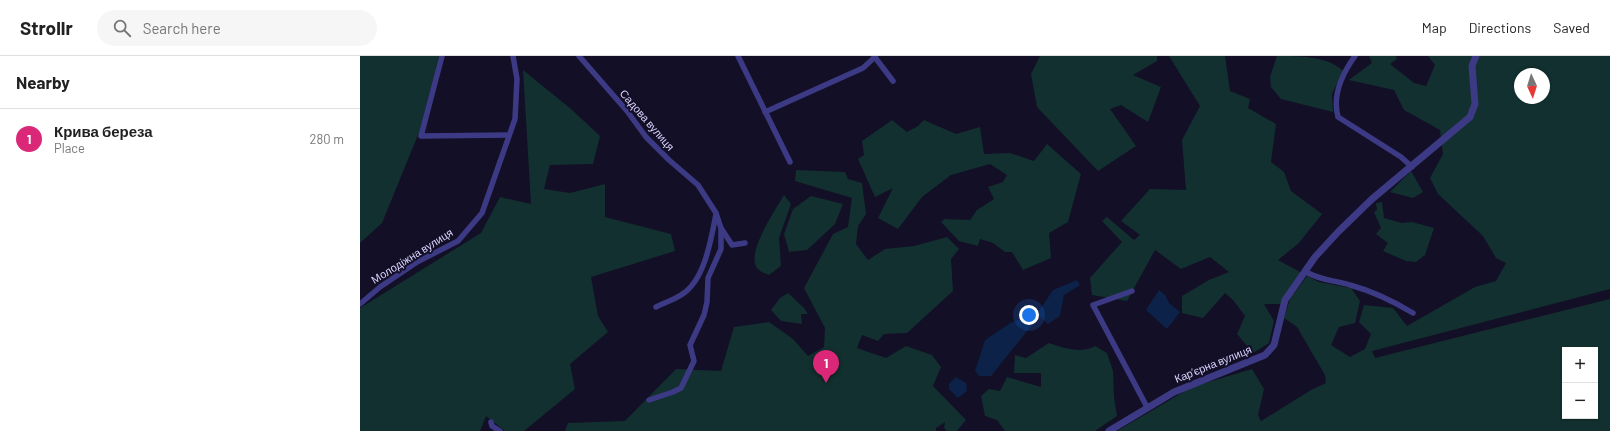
<!DOCTYPE html>
<html lang="en">
<head>
<meta charset="utf-8">
<style>
  :root { --surface:#fff; --page:#f6f6f6; --text:#222; --muted:#767676; --line:#e0e0e0; --accent:#db2777 }
  body { margin:0; font-family:Barlow,sans-serif; background:var(--page); color:var(--text) }
  .controls { position:absolute; right:12px; bottom:12px; display:grid; overflow:hidden; border-radius:0px; box-shadow:0 1px 3px #0004 }
  .controls button { width:36px; height:36px; display:grid; place-items:center; padding:0; border:0; border-bottom:1px solid var(--line); background:var(--surface); color:var(--text); font:20px sans-serif }
  .compass { position:absolute; left:1154px; top:12px; width:36px; height:36px; border-radius:50%; background:var(--surface); box-shadow:0 1px 3px #0004; rotate:176deg }
  .you { position:absolute; left:669px; top:259px; width:14px; height:14px; margin:-10px; border:3px solid #fff; border-radius:50%; background:#1a73e8; box-shadow:0 0 0 6px #1a73e833 }
  .badge { display:grid; place-items:center; width:26px; height:26px; border-radius:50%; background:var(--accent); color:#fff; font-size:13px; font-weight:700 }
  .pin { position:absolute; translate:-50% -33px; filter:drop-shadow(0 1px 2px #0008) }
  .pin::after { content:''; position:absolute; top:21px; width:14px; height:12px; background:inherit; clip-path:polygon(0 0,100% 0,50% 100%) }
  .list { margin:0; padding:0; list-style:none }
  h2 { display:flex; justify-content:space-between; align-items:center; height:52px; margin:0; padding:0 16px; font-size:17px }
  h2 small { font-size:13px; font-weight:400; color:var(--muted) }
  .list li { display:grid; grid-template-columns:26px 1fr auto; gap:12px; align-items:center; box-sizing:border-box; height:60px; padding:0 16px; border-top:1px solid var(--line) }
  .list b { display:block; font-size:15px; white-space:nowrap }
  .list p { margin:0; font-size:13px; white-space:nowrap; color:var(--muted) }
  .list em { font-size:13px; font-style:normal; color:var(--muted) }
  .icon { flex:none; width:22px; height:22px; fill:none; stroke:currentColor; stroke-width:2; stroke-linecap:round; stroke-linejoin:round }
  .map { position:relative; flex:none; width:1250px; height:375px; overflow:hidden }
  header { display:flex; align-items:center; gap:24px; box-sizing:border-box; height:56px; padding:0 20px; background:var(--surface); border-bottom:1px solid var(--line) }
  header strong { font-size:19px }
  nav { display:flex; gap:22px; margin-inline-start:auto; font-size:14px }
  .search { width:280px; height:36px; background:var(--page); display:flex; align-items:center; gap:10px; box-sizing:border-box; padding:0 14px; border-radius:22px; color:var(--muted); font-size:15px }
  main { display:flex }
  aside { flex:1; background:var(--surface) }
  .map>svg:first-child { display:block }
  .green { fill:#12302f; fill-rule:evenodd }
  .water { fill:#0c2248 }
  .lines { fill:none; stroke-linecap:round; stroke-linejoin:round }
  .minor { stroke:#3d3a85; stroke-width:5.5 }
  .tertiary { stroke:#3d3a85; stroke-width:7 }
  .labels { text-anchor:middle; stroke-width:4; stroke-linejoin:round; paint-order:stroke }
  .street-label { font-size:11px; fill:#d9d4ff; stroke:#130f26 }
</style>
</head>
<body>
<header>
<strong>Strollr</strong>
<div class="search"><svg class="icon" aria-label="search" viewBox="0 0 24 24"><circle cx="10" cy="10" r="6"/><path d="M15 15l6 6"/></svg>Search here</div>
<nav><a>Map</a><a>Directions</a><a>Saved</a></nav>
</header>
<main>
<aside>
<h2>Nearby<small></small></h2>
<ul class="list">
<li><span class="badge">1</span><div><b>Крива береза</b><p>Place</p></div><em>280 m</em></li>
</ul>
</aside>
<div class="map">
<svg width="1250" height="375" viewBox="0 0 1250 375">
  <rect width="100%" height="100%" fill="#130f26"/>
  <g class="green">
    <polygon points="0,0 79,0 60,74 22,167 0,187"/>
    <polygon points="680,0 797,0 797,5 773,19 801,31 788,66 761,49 750,53 776,90 738,115 677,51 671,18"/>
    <polygon points="809,0 865,0 870,35 890,43 888,52 916,68 911,106 924,116 931,135 962,158 939,187 918,204 942,217 921,248 904,248 914,265 909,287 893,297 877,278 885,260 873,244 865,237 843,262 822,257 822,240 849,224 869,216 850,201 821,213 795,194 767,245 732,239 730,222 762,186 742,165 747,161 774,184 780,179 761,165 790,133 826,134 822,84 840,50"/>
    <path d="M 917,0 C 940,0 968,0 983,15 L 972,38 L 973,56 L 921,43 L 911,31 L 910,21 Z"/>
    <path d="M 1009,0 L 1036,0 L 1037,3 L 1030,8 L 1054,27 L 1066,30 L 1075,9 L 1068,0 L 1250,0 L 1250,233 L 1012,295 L 1015,302 L 1250,243 L 1250,375 L 757,375 L 832,331 L 892,313 L 904,333 L 898,359 L 901,365 L 951,334 L 966,327 L 965,319 L 937,271 L 924,262 L 930,243 L 947,220 L 959,226 L 991,232 L 1000,245 L 995,267 L 979,271 L 971,289 L 990,301 L 1005,293 L 1011,278 L 999,266 L 1004,249 L 1033,252 L 1047,270 L 1115,231 L 1136,225 L 1146,207 L 1136,202 L 1123,180 L 1078,138 L 1070,122 L 1083,98 L 1080,74 L 1044,54 L 1034,34 L 989,24 L 1012,7 ZM 1160,18 L 1184,18 L 1184,42 L 1160,42 ZM 1205,294 L 1235,294 L 1235,360 L 1205,360 Z"/>
    <polygon points="163,14 211,53 240,80 233,108 190,109 184,133 210,137 245,128 245,161 311,178 315,195 231,221 238,260 248,276 210,308 215,333 164,375 145,375 126,360 120,375 0,375 0,252 121,177 140,141 171,148"/>
    <polygon points="532,64 547,76 558,70 564,64 596,78 620,71 624,98 650,97 674,105 687,88 721,118 708,166 689,177 691,202 663,214 652,196 645,196 633,187 620,183 618,190 599,185 581,166 584,163 610,164 617,154 634,143 628,131 643,126 647,119 630,108 591,119 562,141 538,173 518,162 533,132 515,141 498,103 504,99 502,85"/>
    <polygon points="436,114 485,116 488,123 502,127 506,158 498,170 496,188 508,204 525,193 554,190 587,181 599,193 591,203 593,235 547,277 524,278 518,285 502,279 497,292 526,302 546,290 572,299 581,311 573,330 606,364 597,375 587,375 584,372 585,366 576,372 576,375 205,375 208,367 265,365 316,313 361,315 374,271 409,266 433,283 448,300 464,291 465,272 444,232 473,178 488,171 492,142 435,125"/>
    <polygon points="1051,115 1063,136 1053,142 1030,136"/>
    <path d="M 424,139 L 431,148 L 419,182 L 421,210 L 409,219 C 406,218 401,216 398,213 C 384,199 416,153 424,139 Z"/>
    <polygon points="451,140 483,148 475,168 447,194 429,196 424,178 433,153"/>
    <polygon points="1022,146 1024,162 1042,167 1052,166 1074,172 1065,199 1056,206 1046,205 1023,195 1028,187 1016,178 1021,172 1014,156 1017,154 1016,147"/>
    <polygon points="428,237 444,252 448,258 441,258 442,268 421,265 411,254 420,242"/>
    <path d="M 689,287 C 703,292 722,298 735,290 L 747,297 L 753,315 L 754,341 L 757,360 L 735,375 L 645,375 L 637,364 L 625,360 L 621,340 L 629,333 L 640,335 L 647,321 L 681,331 L 681,317 L 654,317 L 655,299 L 666,302 Z"/>
  </g>
  <g class="water">
    <polygon points="717,224 720,229 704,239 700,260 688,268 677,258 693,234"/>
    <polygon points="799,234 805,239 809,247 820,256 807,273 786,254"/>
    <polygon points="666,262 672,269 631,320 619,320 615,315 625,284 652,266"/>
    <polygon points="596,321 606,327 607,335 598,342 589,333 589,328"/>
  </g>
  <g class="lines">
    <g class="minor">
      <polyline points="82,0 61,80 148,79"/>
      <polyline points="219,0 267,55 286,81 309,104 338,129 356,157 361,172 361,193 348,222 347,246 344,259 330,289 334,305 321,332 313,336 289,344"/>
      <polyline points="378,0 430,106"/>
      <polyline points="514,0 533,25"/>
      <path d="M 995,0 C 982,18 972,39 978,61 L 1041,101 L 1052,111"/>
      <polyline points="405,56 503,12 515,1"/>
      <polyline points="361,172 372,189 385,187"/>
      <path d="M 946,216 C 962,225 974,224 990,229 C 1012,235 1033,245 1053,257"/>
      <polyline points="772,235 733,249 787,351"/>
      <polyline points="0,248 20,231 57,206 98,185 122,157 155,63 157,23 153,0"/>
      <path d="M 296,251 C 304,247 313,244 321,239 C 345,225 351,183 356,158"/>
      <polyline points="131,366 132,370 140,375"/>
    </g>
    <polyline class="tertiary" points="749,375 814,336 905,299 914,289 925,244 955,201 978,176 1012,143 1110,61 1115,48 1112,10 1116,0"/>
  </g>
  <g class="labels">
    <g class="street-label">
      <text transform="translate(287 64) rotate(49)" y="4">Садова вулиця</text>
      <text transform="translate(52 200) rotate(-32)" y="4">Молодіжна вулиця</text>
      <text transform="translate(853 308) rotate(-22)" y="4">Карʼєрна вулиця</text>
    </g>
  </g>
</svg>
<div class="controls">
<button>+</button>
<button>−</button>
</div>
<svg class="compass" viewBox="-18 -18 36 36"><path d="M0-13l5 13h-10z" fill="#e53935"/><path d="M0 13l5-13h-10z" fill="#767676"/></svg>
<div class="you"></div>
<div class="pin badge" style="left:466px;top:327px">1</div>
</div>
</main>
</body>
</html>
